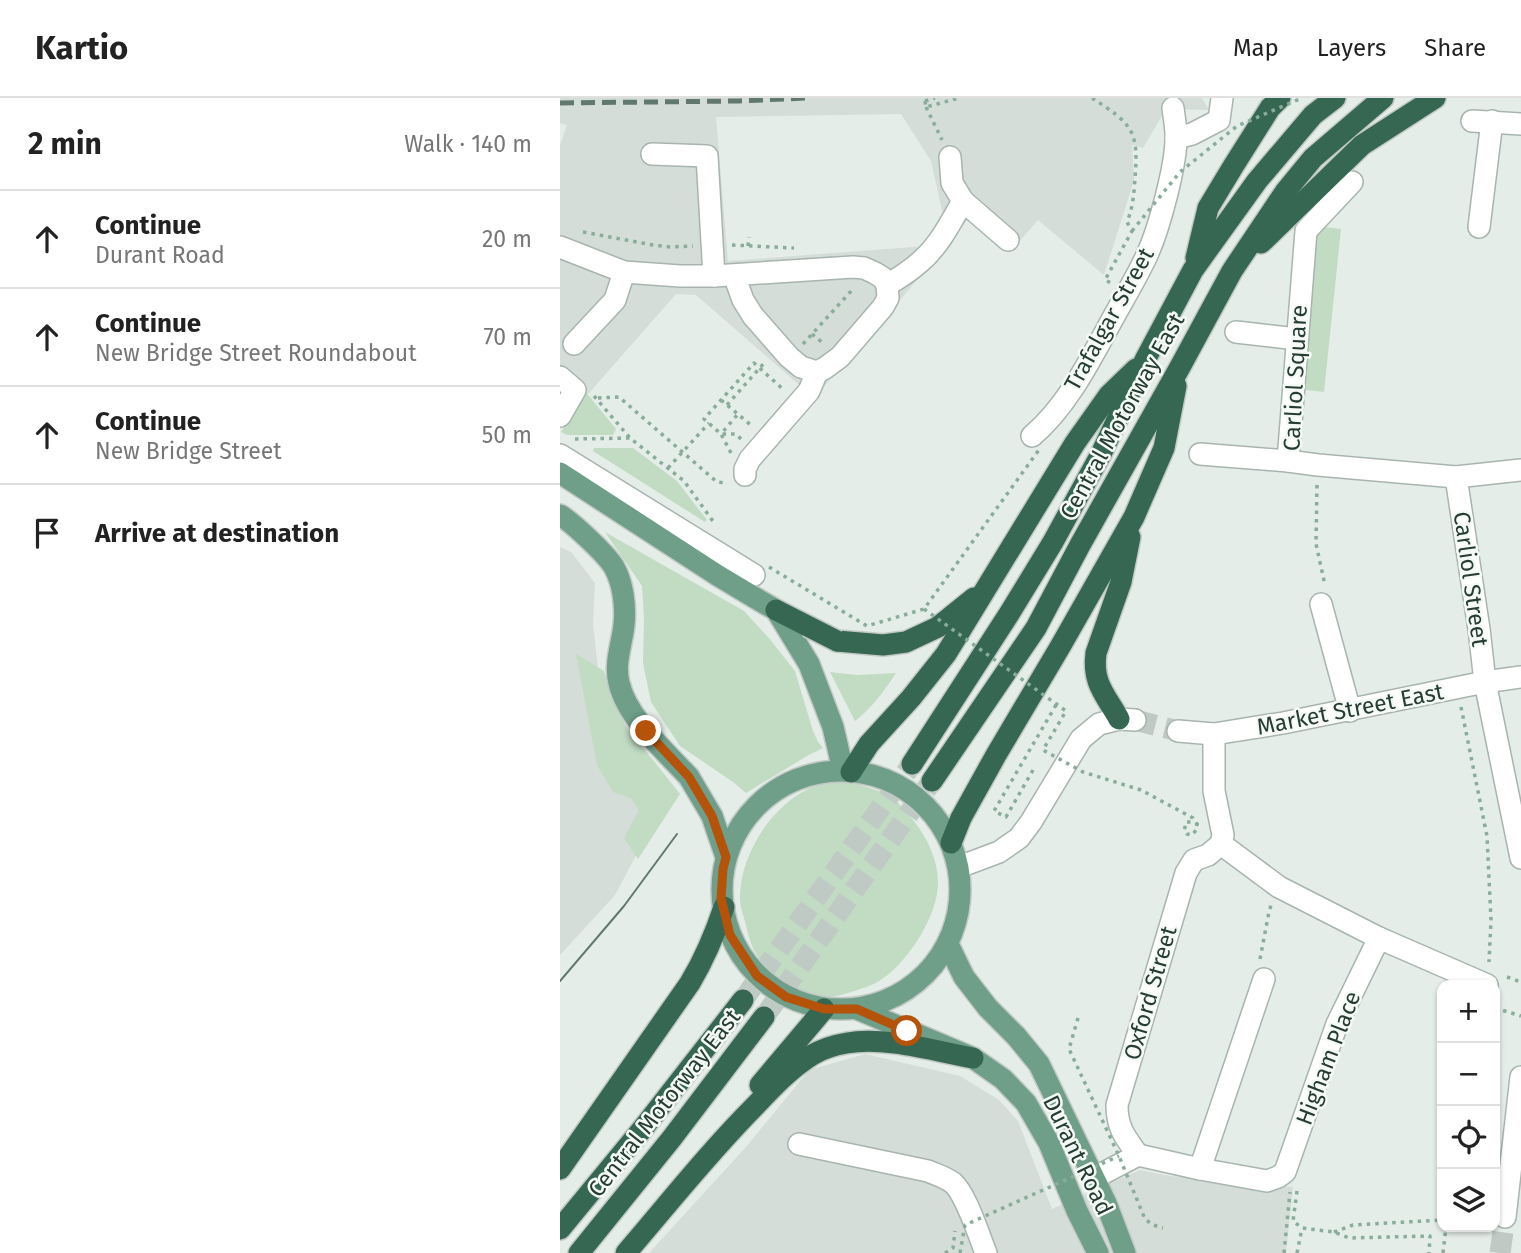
<!DOCTYPE html>
<html lang="en">
<head>
<meta charset="utf-8">
<style>
  :root { --surface:#fff; --page:#f2f2f2; --text:#222; --muted:#767676; --line:#e0e0e0 }
  body { margin:0; font-family:"Fira Sans",sans-serif; background:var(--page); color:var(--text) }
  .controls { position:absolute; right:21px; bottom:21px; display:grid; overflow:hidden; border-radius:14px; box-shadow:0 2px 5px #0004 }
  .controls button { width:63px; height:63px; display:grid; place-items:center; padding:0; border:0; border-bottom:2px solid var(--line); background:var(--surface); color:var(--text); font:35px sans-serif }
  .stop { position:absolute; width:21px; height:21px; margin:-16px; border:5px solid #b45309; border-radius:50%; background:#fff }
  .stop.end { background:#b45309; border-color:#fff; box-shadow:0 2px 7px #0008 }
  .list { margin:0; padding:0; list-style:none }
  h2 { display:flex; justify-content:space-between; align-items:center; height:91px; margin:0; padding:0 28px; font-size:30px }
  h2 small { font-size:23px; font-weight:400; color:var(--muted) }
  .list li { display:grid; grid-template-columns:46px 1fr auto; gap:21px; align-items:center; box-sizing:border-box; height:98px; padding:0 28px; border-top:2px solid var(--line) }
  .list b { display:block; font-size:26px; white-space:nowrap }
  .list p { margin:0; font-size:23px; white-space:nowrap; color:var(--muted) }
  .list em { font-size:23px; font-style:normal; color:var(--muted) }
  .icon { flex:none; width:38px; height:38px; fill:none; stroke:currentColor; stroke-width:2; stroke-linecap:round; stroke-linejoin:round }
  .map { position:relative; flex:none; width:961px; height:1155px; overflow:hidden }
  header { display:flex; align-items:center; gap:42px; box-sizing:border-box; height:98px; padding:0 35px; background:var(--surface); border-bottom:2px solid var(--line) }
  header strong { font-size:33px }
  nav { display:flex; gap:38px; margin-inline-start:auto; font-size:24px }
  main { display:flex }
  aside { flex:1; background:var(--surface) }
  .map>svg:first-child { display:block }
  .built { fill:#d4ddd7; fill-rule:evenodd }
  .green { fill:#c1dcc3 }
  .lines { fill:none; stroke-linecap:round; stroke-linejoin:round }
  .minor-tunnel { stroke:#bfcac4; stroke-width:21; stroke-dasharray:21 10; stroke-linecap:butt }
  .highway-tunnel { stroke:#bfcac4; stroke-width:21; stroke-dasharray:21 10; stroke-linecap:butt }
  .minor-casing { stroke:#a8b5ae; stroke-width:24 }
  .major-casing { stroke:#c2c9c6; stroke-width:24 }
  .highway-casing { stroke:#c2c9c6; stroke-width:24 }
  .path { stroke:#89ad9b; stroke-width:3.5; stroke-dasharray:3.5 5; stroke-linecap:butt }
  .minor { stroke:#fff; stroke-width:21 }
  .major { stroke:#6f9e89; stroke-width:21 }
  .highway { stroke:#356753; stroke-width:21 }
  .tram { stroke:#61786e; stroke-width:2 }
  .rail { stroke:#61786e; stroke-width:5; stroke-dasharray:14 7; stroke-linecap:butt }
  .major-bridge-casing { stroke:#c2c9c6; stroke-width:24; stroke-linecap:butt }
  .highway-bridge-casing { stroke:#c2c9c6; stroke-width:24; stroke-linecap:butt }
  .path-bridge { stroke:#89ad9b; stroke-width:3.5; stroke-dasharray:3.5 5; stroke-linecap:butt }
  .major-bridge { stroke:#6f9e89; stroke-width:21 }
  .highway-bridge { stroke:#356753; stroke-width:21 }
  .route { stroke:#b45309; stroke-width:9 }
  .labels { text-anchor:middle; stroke-width:5; stroke-linejoin:round; paint-order:stroke }
  .street-label { font-size:23px; fill:#263d33; stroke:#f6faf7 }
</style>
</head>
<body>
<header>
<strong>Kartio</strong>
<nav><a>Map</a><a>Layers</a><a>Share</a></nav>
</header>
<main>
<aside>
<h2>2 min<small>Walk · 140 m</small></h2>
<ul class="list">
<li><svg class="icon" aria-label="ahead" viewBox="0 0 24 24"><path d="M12 20V5M6 11l6-6 6 6"/></svg><div><b>Continue</b><p>Durant Road</p></div><em>20 m</em></li>
<li><svg class="icon" aria-label="ahead" viewBox="0 0 24 24"><path d="M12 20V5M6 11l6-6 6 6"/></svg><div><b>Continue</b><p>New Bridge Street Roundabout</p></div><em>70 m</em></li>
<li><svg class="icon" aria-label="ahead" viewBox="0 0 24 24"><path d="M12 20V5M6 11l6-6 6 6"/></svg><div><b>Continue</b><p>New Bridge Street</p></div><em>50 m</em></li>
<li><svg class="icon" aria-label="arrive" viewBox="0 0 24 24"><path d="M6 21V4h12l-3 4 3 4H6"/></svg><div><b>Arrive at destination</b></div></li>
</ul>
</aside>
<div class="map">
<svg width="961" height="1155" viewBox="0 0 961 1155">
  <rect width="100%" height="100%" fill="#e5ede8"/>
  <g class="built">
    <path d="M 0,0 L 642,0 L 649,12 L 606,11 L 583,50 L 572,47 L 574,82 L 544,177 L 478,122 L 451,153 L 410,119 L 330,214 L 254,300 L 136,197 L 116,196 L 29,295 L 0,314 L 0,47 L 7,27 L 0,25 ZM 341,16 L 371,63 L 383,117 L 366,148 L 168,163 L 156,19 Z"/>
    <polygon points="0,449 11,454 35,485 33,526 39,579 95,722 55,797 0,857"/>
    <polygon points="305,956 400,978 439,1002 458,1023 492,1111 580,1072 610,1078 733,1089 726,1155 89,1155 186,1049 249,972"/>
  </g>
  <g class="green">
    <polygon points="754,128 781,131 764,294 738,291"/>
    <polygon points="25,293 56,331 53,337 7,337 1,334"/>
    <polygon points="34,350 73,350 117,383 147,422 145,424 33,353"/>
    <polygon points="45,434 184,513 208,539 235,573 253,633 258,644 263,650 247,658 186,695 173,684 120,648 91,604 83,565 84,520 82,488"/>
    <polygon points="16,556 44,573 51,599 66,628 120,696 78,761 64,740 79,712 71,700 53,694 37,667"/>
    <path d="M 270,574 L 297,577 L 336,575 C 325,592 311,611 295,623 Z"/>
    <path d="M 286,682 C 302,688 321,692 335,702 C 342,708 347,716 353,722 C 367,739 378,762 378,785 C 378,819 345,869 316,885 C 305,890 292,894 281,897 C 269,900 257,901 244,897 C 235,894 225,886 218,880 C 199,864 191,852 186,827 C 184,819 180,810 180,801 C 179,757 213,704 255,688 C 264,684 276,684 286,682 Z"/>
  </g>
  <g class="lines">
    <g class="minor-tunnel">
      <polyline points="575,622 618,633"/>
      <polyline points="940,1155 945,1119"/>
    </g>
    <g class="highway-tunnel">
      <polyline points="183,902 352,666"/>
      <polyline points="204,919 372,683"/>
    </g>
    <defs>
      <g id="minor">
        <polyline points="912,23 961,26"/>
        <polyline points="616,40 632,36 659,22 662,0"/>
        <polyline points="92,56 147,58 154,178"/>
        <polyline points="792,84 746,133 728,363 758,367 896,379 961,372"/>
        <polyline points="403,103 448,142"/>
        <polyline points="919,129 932,23"/>
        <polyline points="0,149 64,174 120,178 154,178 293,169 304,170 315,175 323,180 327,187 328,200 323,209 280,259 265,270 257,274 241,269 229,259 193,218 183,202 174,177"/>
        <path d="M 327,187 C 339,180 350,173 360,164 C 379,148 391,124 403,103 L 392,85 L 390,59"/>
        <polyline points="676,234 737,241"/>
        <polyline points="14,246 55,202 64,174"/>
        <polyline points="0,279 15,292 0,318"/>
        <path d="M 472,338 C 504,311 526,270 546,233 C 559,208 575,183 587,157 C 599,131 617,65 616,37 C 616,28 614,19 613,10"/>
        <polyline points="640,356 728,363"/>
        <polyline points="0,357 194,477"/>
        <polyline points="185,377 185,371 190,361 249,293 257,274"/>
        <polyline points="896,379 919,531 925,584 961,760"/>
        <polyline points="761,506 790,613"/>
        <polyline points="618,633 654,636 723,625 925,584 961,579"/>
        <polyline points="654,636 654,693 663,737 661,746"/>
        <polyline points="661,746 719,789 819,840 927,887"/>
        <polyline points="399,769 439,754 459,740 471,724 521,641 539,626 559,621 575,622"/>
        <path d="M 239,1046 L 368,1073 C 377,1077 385,1079 393,1085 C 406,1096 419,1138 426,1155"/>
        <path d="M 578,1057 C 565,1039 557,1030 557,1007 L 626,775 L 634,762 L 648,757 L 661,746"/>
        <polyline points="640,1071 704,881"/>
        <polyline points="534,1080 578,1057 640,1071 707,1083 718,1079 725,1074 777,926 819,840"/>
        <polyline points="945,1119 961,979"/>
      </g>
      <g id="major">
        <polyline points="0,375 157,477 197,501"/>
        <path d="M 0,417 C 13,425 47,457 54,469 C 63,485 66,508 64,527 C 62,546 54,565 59,585 C 67,620 105,653 129,679"/>
        <polyline points="232,538 249,566 273,629 283,672"/>
        <circle cx="281" cy="792" r="119"/>
        <polyline points="152,718 166,759"/>
        <polyline points="388,846 404,879 428,910 456,938 479,966 546,1105 565,1155"/>
        <polyline points="297,911 413,960 443,981 466,1005 489,1045 517,1113 538,1155"/>
      </g>
      <g id="highway">
        <polyline points="701,145 802,47 875,0"/>
        <polyline points="636,160 648,110 674,67 710,10 720,0"/>
        <polyline points="277,543 323,547 346,544 378,529 414,500"/>
        <path d="M 559,621 C 545,596 532,585 536,555 L 561,484 L 570,439"/>
        <polyline points="352,666 449,516 493,444 541,356 585,262 633,172 697,83 753,17 775,0"/>
        <polyline points="291,674 309,646 351,600 386,556 515,345 549,297 576,271"/>
        <polyline points="372,683 476,530 520,447 620,269 672,173 725,94 753,60 823,0"/>
        <polyline points="391,745 401,720 436,657 500,549 574,419 604,350 616,288"/>
        <polyline points="200,987 264,911"/>
        <path d="M 0,1071 L 130,885 C 145,860 155,836 164,809"/>
        <polyline points="0,1131 84,1029 183,902"/>
        <polyline points="19,1155 112,1040 204,919"/>
        <path d="M 66,1155 C 109,1105 150,1053 196,1007 C 213,989 231,970 252,957 C 262,951 275,947 287,945 C 324,938 375,953 413,960"/>
      </g>
    </defs>
    <use href="#minor" class="minor-casing"/>
    <use href="#major" class="major-casing"/>
    <use href="#highway" class="highway-casing"/>
    <g class="path">
      <path d="M 532,0 C 572,26 579,32 575,80 C 574,96 573,109 567,124 L 572,133 L 545,182 L 551,185"/>
      <polyline points="365,3 366,9 399,0"/>
      <polyline points="365,3 375,0"/>
      <polyline points="366,9 382,42"/>
      <polyline points="23,134 93,147 110,149 133,148"/>
      <polyline points="172,147 234,150"/>
      <polyline points="188,148 189,139"/>
      <polyline points="252,236 264,246"/>
      <polyline points="243,246 293,191 293,189"/>
      <polyline points="34,298 70,340 124,383 155,426"/>
      <polyline points="38,300 59,299 157,384 166,385"/>
      <polyline points="161,302 192,328"/>
      <polyline points="167,307 205,264"/>
      <polyline points="15,341 70,340"/>
      <polyline points="181,341 176,336 161,336 144,321 194,265 225,293"/>
      <polyline points="171,355 161,336 178,316"/>
      <polyline points="108,370 149,325"/>
      <polyline points="757,387 756,446 765,487"/>
      <polyline points="901,609 927,738 931,822 929,864"/>
      <polyline points="627,724 631,724 639,727"/>
      <polyline points="700,861 709,814 711,807"/>
      <polyline points="947,879 961,884"/>
      <polyline points="935,910 961,918"/>
      <polyline points="737,1093 733,1123 742,1130 774,1134 789,1140 870,1138 869,1155"/>
      <polyline points="774,1134 793,1127 882,1122"/>
      <polyline points="385,1155 393,1150 395,1133"/>
      <polyline points="724,1155 730,1094"/>
      <polyline points="737,1155 742,1130"/>
      <polyline points="883,1155 886,1129"/>
    </g>
    <use href="#minor" class="minor"/>
    <use href="#major" class="major"/>
    <use href="#highway" class="highway"/>
    <polyline class="tram" points="0,883 64,808 117,736"/>
    <polyline class="rail" points="0,5 179,3 246,0"/>
    <defs>
      <g id="major-bridge">
        <polyline points="197,501 216,512 232,538"/>
        <polyline points="129,679 152,718"/>
      </g>
      <polyline id="highway-bridge" points="216,512 277,543"/>
    </defs>
    <use href="#major-bridge" class="major-bridge-casing"/>
    <use href="#highway-bridge" class="highway-bridge-casing"/>
    <g class="path-bridge">
      <polyline points="572,133 620,74 677,28 742,0"/>
      <polyline points="209,469 307,528 364,511 481,349"/>
      <polyline points="364,511 506,613 483,652 523,674 581,692 633,720 637,726 637,731 632,737 627,736 624,732 627,724"/>
      <polyline points="473,672 446,719 434,713 496,607"/>
      <polyline points="518,920 509,951 559,1058 585,1121 593,1127 603,1130"/>
      <polyline points="400,1155 405,1127 559,1058"/>
    </g>
    <use href="#major-bridge" class="major-bridge"/>
    <use href="#highway-bridge" class="highway-bridge"/>
  </g>
  <g class="lines">
    <polyline class="route" points="86,633 129,679 152,718 166,759 163,771 161,800 170,837 197,878 226,899 264,911 297,911 347,933"/>
  </g>
  <g class="labels">
    <g class="street-label">
      <text transform="translate(549 221) rotate(-61)" y="8">Trafalgar Street</text>
      <text transform="translate(735 280) rotate(-87)" y="8">Carliol Square</text>
      <text transform="translate(562 318) rotate(-61)" y="8">Central Motorway East</text>
      <text transform="translate(911 481) rotate(82)" y="8">Carliol Street</text>
      <text transform="translate(790 611) rotate(-11)" y="8">Market Street East</text>
      <text transform="translate(590 895) rotate(-74)" y="8">Oxford Street</text>
      <text transform="translate(768 960) rotate(-69)" y="8">Higham Place</text>
      <text transform="translate(104 1005) rotate(-52)" y="8">Central Motorway East</text>
      <text transform="translate(518 1057) rotate(64)" y="8">Durant Road</text>
    </g>
  </g>
</svg>
<div class="controls">
<button>+</button>
<button>−</button>
<button><svg class="icon" aria-label="locate" viewBox="0 0 24 24"><circle cx="12" cy="12" r="6"/><path d="M12 2v4M12 18v4M2 12h4M18 12h4"/></svg></button>
<button><svg class="icon" aria-label="layers" viewBox="0 0 24 24"><path d="M12 4l9 5-9 5-9-5zM3 14l9 5 9-5"/></svg></button>
</div>
<div class="stop" style="left:347px;top:933px"></div>
<div class="stop end" style="left:86px;top:633px"></div>
</div>
</main>
</body>
</html>
